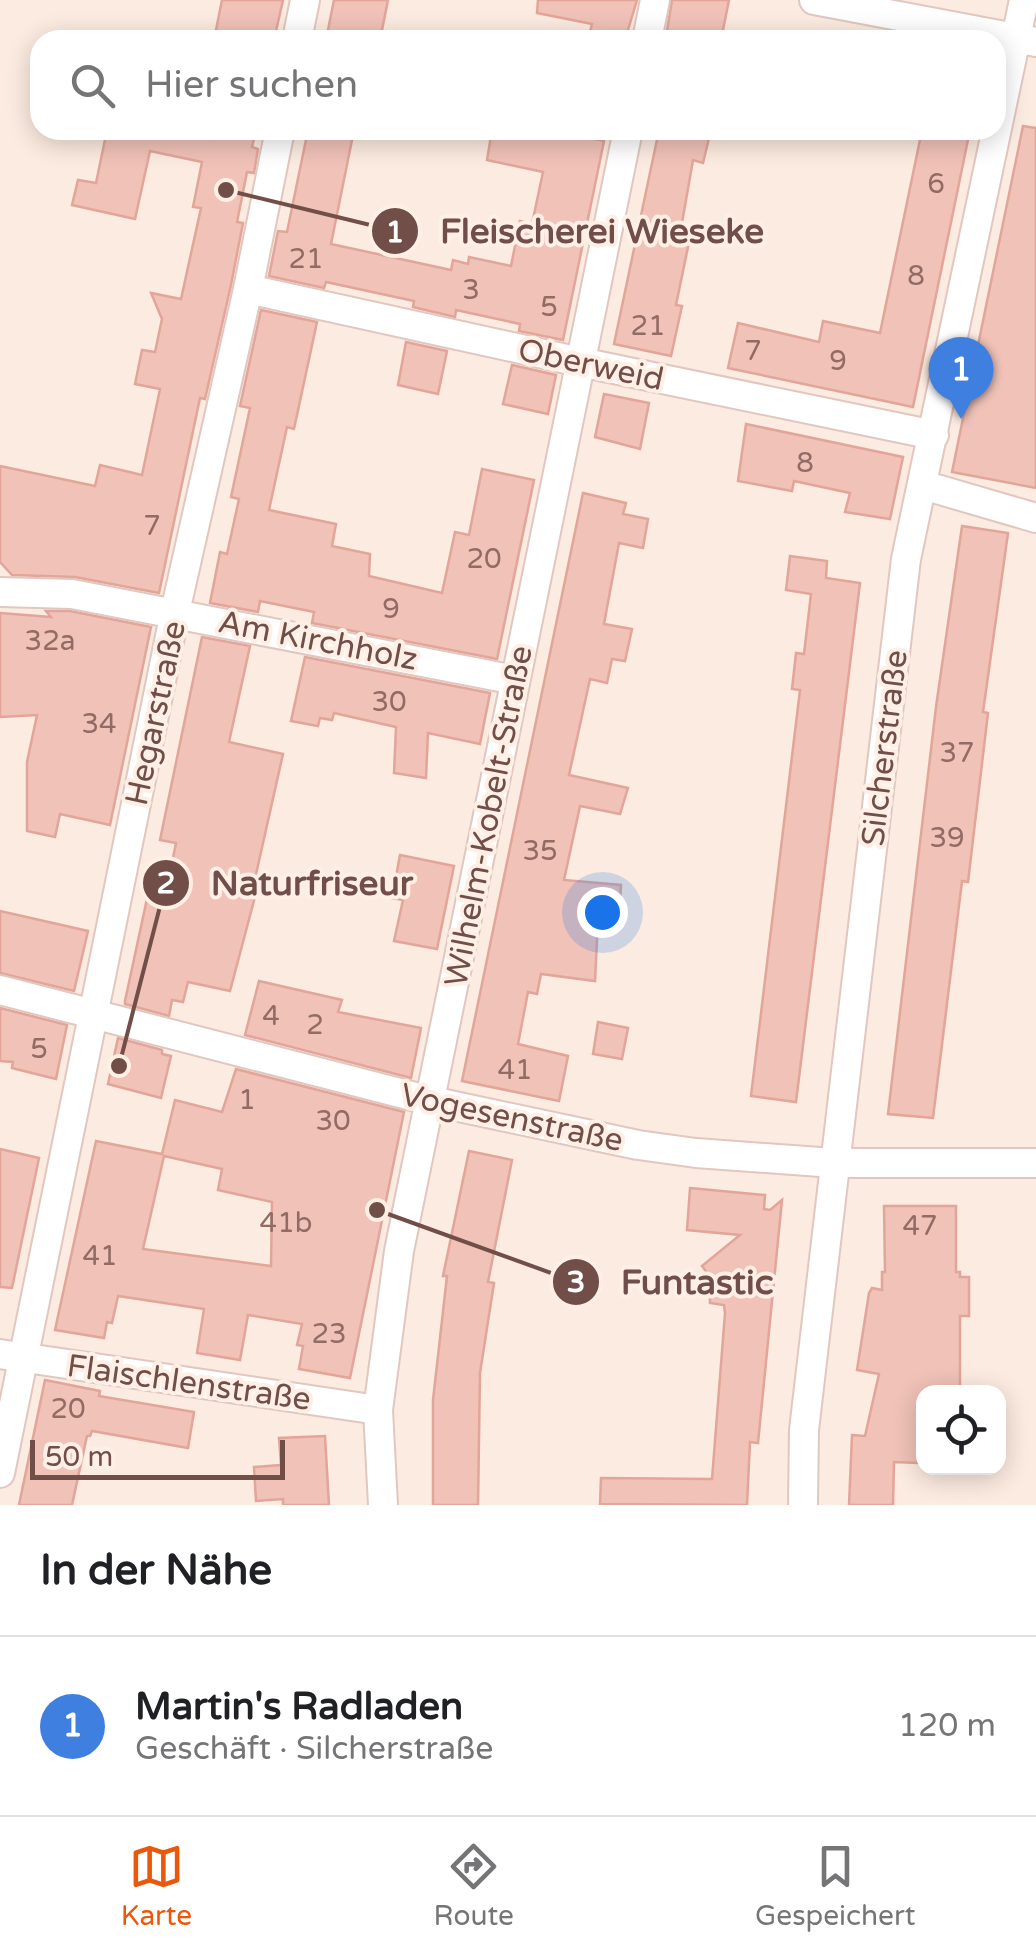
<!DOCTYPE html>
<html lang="de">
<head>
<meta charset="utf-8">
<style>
  :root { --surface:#fff; --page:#f2f2f2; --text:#202124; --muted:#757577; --line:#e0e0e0; --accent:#ea580c }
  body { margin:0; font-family:"Varela Round",sans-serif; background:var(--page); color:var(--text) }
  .controls { position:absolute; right:30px; bottom:30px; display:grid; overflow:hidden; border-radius:20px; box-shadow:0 5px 25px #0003 }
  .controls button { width:90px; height:90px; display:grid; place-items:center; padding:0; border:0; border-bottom:2px solid var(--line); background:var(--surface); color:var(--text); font:50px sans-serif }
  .scale { position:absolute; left:30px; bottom:25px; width:255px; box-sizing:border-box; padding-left:10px; border:5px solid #714e48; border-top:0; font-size:28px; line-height:35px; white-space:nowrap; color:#714e48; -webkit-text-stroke:8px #ffefe5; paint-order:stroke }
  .you { position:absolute; left:602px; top:912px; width:35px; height:35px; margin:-25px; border:8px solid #fff; border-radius:50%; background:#1a73e8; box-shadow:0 0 0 15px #1a73e833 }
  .badge { display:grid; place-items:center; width:65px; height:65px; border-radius:50%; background:var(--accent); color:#fff; font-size:32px; font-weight:700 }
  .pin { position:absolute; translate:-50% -82px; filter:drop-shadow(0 2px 5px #0008) }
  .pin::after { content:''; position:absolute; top:52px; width:35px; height:30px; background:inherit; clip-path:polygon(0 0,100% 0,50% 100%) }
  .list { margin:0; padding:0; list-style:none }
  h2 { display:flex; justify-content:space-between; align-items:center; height:130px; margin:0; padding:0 40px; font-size:42px }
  h2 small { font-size:32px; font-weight:400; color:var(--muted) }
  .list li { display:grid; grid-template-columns:65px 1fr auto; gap:30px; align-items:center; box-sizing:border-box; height:180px; padding:0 40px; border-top:2px solid var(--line) }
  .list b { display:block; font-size:38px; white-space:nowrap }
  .list p { margin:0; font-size:32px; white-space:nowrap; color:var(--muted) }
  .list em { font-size:32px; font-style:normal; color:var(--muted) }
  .icon { flex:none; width:55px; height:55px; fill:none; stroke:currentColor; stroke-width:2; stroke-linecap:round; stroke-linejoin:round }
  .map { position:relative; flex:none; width:1036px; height:1505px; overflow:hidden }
  .search { position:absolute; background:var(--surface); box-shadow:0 5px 25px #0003; left:30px; right:30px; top:30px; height:110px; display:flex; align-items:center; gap:25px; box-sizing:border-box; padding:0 35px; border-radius:30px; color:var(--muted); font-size:38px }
  .sheet { height:310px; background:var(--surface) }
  nav { display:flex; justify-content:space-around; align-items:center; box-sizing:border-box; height:140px; border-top:2px solid var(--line); background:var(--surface); font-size:28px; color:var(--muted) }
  nav a { display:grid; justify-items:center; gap:5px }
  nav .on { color:var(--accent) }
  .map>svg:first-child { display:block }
  .building { fill:#f0c2b8; stroke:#e3a599; stroke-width:2.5; fill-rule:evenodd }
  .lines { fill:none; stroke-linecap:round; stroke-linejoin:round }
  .minor-casing { stroke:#e1c7bf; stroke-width:32 }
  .minor { stroke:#fff; stroke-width:28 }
  .labels { text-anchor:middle; stroke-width:8; stroke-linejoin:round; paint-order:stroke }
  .number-label { font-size:28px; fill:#916b64 }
  .street-label { font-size:32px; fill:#714e48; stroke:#ffefe5 }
  .leader { fill:none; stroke:#714e48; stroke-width:4 }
  .callout-dot { fill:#714e48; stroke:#ffefe5; stroke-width:4 }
  .mark-label { font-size:30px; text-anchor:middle; font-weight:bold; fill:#fff }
  .callout-label { font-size:35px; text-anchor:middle; font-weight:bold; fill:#714e48; stroke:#ffefe5; stroke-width:8; stroke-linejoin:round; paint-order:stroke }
</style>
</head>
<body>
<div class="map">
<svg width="1036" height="1505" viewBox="0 0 1036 1505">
  <rect width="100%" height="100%" fill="#fcebe0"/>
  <g class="building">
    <polygon points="222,0 283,0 274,40 214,40"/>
    <polygon points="334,0 388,0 380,40 326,40"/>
    <polygon points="538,0 637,0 625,40 589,36 592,24 537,13"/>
    <polygon points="672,0 729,0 721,40 667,31"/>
    <polygon points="1023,126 1036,128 1036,488 952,472"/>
    <polygon points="107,130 175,130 215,139 216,130 256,130 252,147 258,149 254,173 247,172 237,222 243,223 231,285 205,399 200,398 159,593 75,577 12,575 0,562 0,466 95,486 100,465 142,475 160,389 135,384 142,350 155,352 162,319 151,293 181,299 201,208 193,207 202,162 150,151 135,219 72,205 78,180 96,183"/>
    <polygon points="308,130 354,130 331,244 451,270 453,260 468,264 469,257 511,266 520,221 532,224 543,172 487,160 492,130 556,130 604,141 563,340 519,331 520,324 456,310 455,317 413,307 414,301 326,282 324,288 269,276 278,231 287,232"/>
    <polygon points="659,130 711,130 703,163 693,160 679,240 689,242 676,305 682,306 671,356 614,344"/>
    <polygon points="922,130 970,130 913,407 728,368 738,323 819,342 823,321 880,333"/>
    <polygon points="261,310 317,322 294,429 287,427 269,510 336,524 332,546 370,554 369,576 442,593 455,532 469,535 482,469 534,480 497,659 312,623 314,612 260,601 258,612 210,603 220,552 227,554 239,499 231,497 250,408 240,406"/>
    <polygon points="406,342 447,351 438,394 398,385"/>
    <polygon points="512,365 556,375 548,414 503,404"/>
    <polygon points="604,394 649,403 640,449 595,437"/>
    <polygon points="746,424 903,457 890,519 845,512 850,493 794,481 792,491 738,481"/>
    <polygon points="583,493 626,503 623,514 648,519 643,548 619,543 604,624 632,629 625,661 612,659 607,683 590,679 569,775 628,788 620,814 580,806 564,880 621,885 619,922 598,920 595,981 541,974 537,994 528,992 518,1044 568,1056 559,1101 462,1081"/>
    <polygon points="962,526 1008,533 983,712 988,713 968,882 962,881 933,1118 888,1114 936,707"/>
    <polygon points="790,556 827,561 826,578 860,583 796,1102 751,1096 800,690 792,689 796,653 804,654 811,594 786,590"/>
    <polygon points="46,611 70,611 151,627 110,825 60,814 55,837 27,831 27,762 37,715 0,717 0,613 51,617"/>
    <polygon points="202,637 250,646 229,742 283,754 252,892 256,893 230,991 188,982 183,1002 172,1000 169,1016 125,1004 125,1001 148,894 165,898 176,843 160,840"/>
    <polygon points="305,657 490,693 480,744 428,733 426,778 394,773 396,727 334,713 332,720 320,718 318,726 291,721"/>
    <polygon points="400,855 454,866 437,949 394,941 403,900 392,898"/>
    <polygon points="0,911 88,931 74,991 0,973"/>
    <polygon points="259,981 342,1000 338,1012 421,1028 411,1078 245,1035"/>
    <polygon points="0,1008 67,1025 56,1079 12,1068 13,1062 0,1061"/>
    <polygon points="598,1022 628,1028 622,1059 593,1054"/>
    <polygon points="118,1038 162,1050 162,1054 171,1056 161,1098 108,1084"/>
    <path d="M 236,1069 L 404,1112 L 350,1378 L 299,1369 L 303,1346 L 297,1345 L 302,1324 L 248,1315 L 240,1360 L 197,1353 L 204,1309 L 118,1296 L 112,1323 L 107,1322 L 104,1338 L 55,1330 L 96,1141 L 162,1154 L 175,1100 L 222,1112 ZM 164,1156 L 222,1169 L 218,1190 L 272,1202 L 271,1266 L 143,1249 Z"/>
    <polygon points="0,1149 39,1158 12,1288 0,1287"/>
    <polygon points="469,1151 512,1160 488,1282 494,1283 480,1373 478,1505 433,1505 433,1400 447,1276 443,1276"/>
    <polygon points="690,1188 765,1195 764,1209 770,1210 782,1200 758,1443 750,1442 747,1505 600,1504 601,1478 712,1479 725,1313 724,1305 710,1303 710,1277 702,1266 740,1235 687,1230"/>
    <polygon points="884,1206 956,1206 956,1272 960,1272 960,1277 969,1277 969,1316 960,1316 960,1392 924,1392 924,1402 919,1402 918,1463 894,1462 893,1505 849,1505 852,1435 865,1436 879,1374 857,1370 869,1293 872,1288 882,1290 882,1272 885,1272"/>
    <polygon points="45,1380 100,1391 99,1396 194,1412 188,1448 92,1431 90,1436 87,1436 72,1505 19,1505"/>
    <polygon points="325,1436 329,1505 283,1505 283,1499 256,1501 254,1467 281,1465 279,1438"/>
  </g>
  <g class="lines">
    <defs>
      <g id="minor">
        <polyline points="814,0 1036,42"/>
        <polyline points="297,40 305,0"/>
        <polyline points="647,40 655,0"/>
        <polyline points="248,289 580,362 934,435"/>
        <polyline points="923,485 1036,518"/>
        <polyline points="0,592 72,594 515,680"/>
        <polyline points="0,990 431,1101 638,1145 696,1153 834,1163 1036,1163"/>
        <polyline points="0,1354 378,1410"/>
        <polyline points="0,1473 175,612 248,289 280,130"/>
        <polyline points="383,1505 378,1410 399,1251 628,130"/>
        <polyline points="803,1505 804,1430 906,559 1024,0"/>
      </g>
    </defs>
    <use href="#minor" class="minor-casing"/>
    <use href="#minor" class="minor"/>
  </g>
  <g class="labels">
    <g class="number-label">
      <text x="936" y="193">6</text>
      <text x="306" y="268">21</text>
      <text x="916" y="285">8</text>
      <text x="471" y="299">3</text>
      <text x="549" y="316">5</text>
      <text x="648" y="335">21</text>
      <text x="753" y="360">7</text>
      <text x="838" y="370">9</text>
      <text x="805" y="472">8</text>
      <text x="152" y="535">7</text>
      <text x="484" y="568">20</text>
      <text x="391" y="618">9</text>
      <text x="50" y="650">32a</text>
      <text x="389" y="711">30</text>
      <text x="99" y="733">34</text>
      <text x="957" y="762">37</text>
      <text x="947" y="847">39</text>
      <text x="540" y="860">35</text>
      <text x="271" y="1025">4</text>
      <text x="315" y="1034">2</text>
      <text x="39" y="1058">5</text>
      <text x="515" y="1079">41</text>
      <text x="247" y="1109">1</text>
      <text x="333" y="1130">30</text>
      <text x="286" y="1232">41b</text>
      <text x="920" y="1235">47</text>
      <text x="100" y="1265">41</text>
      <text x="329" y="1343">23</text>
      <text x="68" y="1418">20</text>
    </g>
    <g class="street-label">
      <text transform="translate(591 364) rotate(12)" y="11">Oberweid</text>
      <text transform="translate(318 640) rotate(11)" y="11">Am Kirchholz</text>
      <text transform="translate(155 713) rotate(-78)" y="11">Hegarstraße</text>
      <text transform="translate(884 748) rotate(-83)" y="11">Silcherstraße</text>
      <text transform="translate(488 816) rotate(-79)" y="11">Wilhelm-Kobelt-Straße</text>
      <text transform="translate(512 1117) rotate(12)" y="11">Vogesenstraße</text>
      <text transform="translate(189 1382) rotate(8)" y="11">Flaischlenstraße</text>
    </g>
  </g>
  <path class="leader" d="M226 190L395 231M119 1066L166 883M377 1210L576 1282"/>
  <g class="callout-dot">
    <circle cx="226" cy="190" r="10"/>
    <circle cx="119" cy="1066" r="10"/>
    <circle cx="377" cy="1210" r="10"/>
    <circle cx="395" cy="231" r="25"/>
    <circle cx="166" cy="883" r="25"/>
    <circle cx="576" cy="1282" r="25"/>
  </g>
  <g class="mark-label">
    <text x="395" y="242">1</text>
    <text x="166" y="893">2</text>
    <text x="576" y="1292">3</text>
  </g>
  <g class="callout-label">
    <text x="602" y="243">Fleischerei Wieseke</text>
    <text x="312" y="895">Naturfriseur</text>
    <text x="697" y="1294">Funtastic</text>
  </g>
</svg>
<div class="controls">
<button><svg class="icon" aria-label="locate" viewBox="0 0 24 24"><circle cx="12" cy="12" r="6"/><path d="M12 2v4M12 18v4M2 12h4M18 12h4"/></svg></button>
</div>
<div class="scale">50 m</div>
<div class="you"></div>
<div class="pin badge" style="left:961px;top:419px;background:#3f7fe0">1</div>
<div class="search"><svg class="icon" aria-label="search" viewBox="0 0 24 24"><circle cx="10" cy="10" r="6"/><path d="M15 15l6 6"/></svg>Hier suchen</div>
</div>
<section class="sheet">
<h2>In der Nähe<small></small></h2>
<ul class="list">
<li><span class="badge" style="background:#3f7fe0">1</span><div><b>Martin's Radladen</b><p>Geschäft · Silcherstraße</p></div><em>120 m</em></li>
</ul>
</section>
<nav>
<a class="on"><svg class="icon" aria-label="map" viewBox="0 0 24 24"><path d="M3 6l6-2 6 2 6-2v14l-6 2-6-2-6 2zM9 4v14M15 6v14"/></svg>Karte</a>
<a><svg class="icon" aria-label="directions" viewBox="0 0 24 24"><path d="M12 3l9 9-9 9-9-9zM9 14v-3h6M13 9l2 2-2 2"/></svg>Route</a>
<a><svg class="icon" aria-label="saved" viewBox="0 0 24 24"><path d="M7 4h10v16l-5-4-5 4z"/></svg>Gespeichert</a>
</nav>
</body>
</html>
